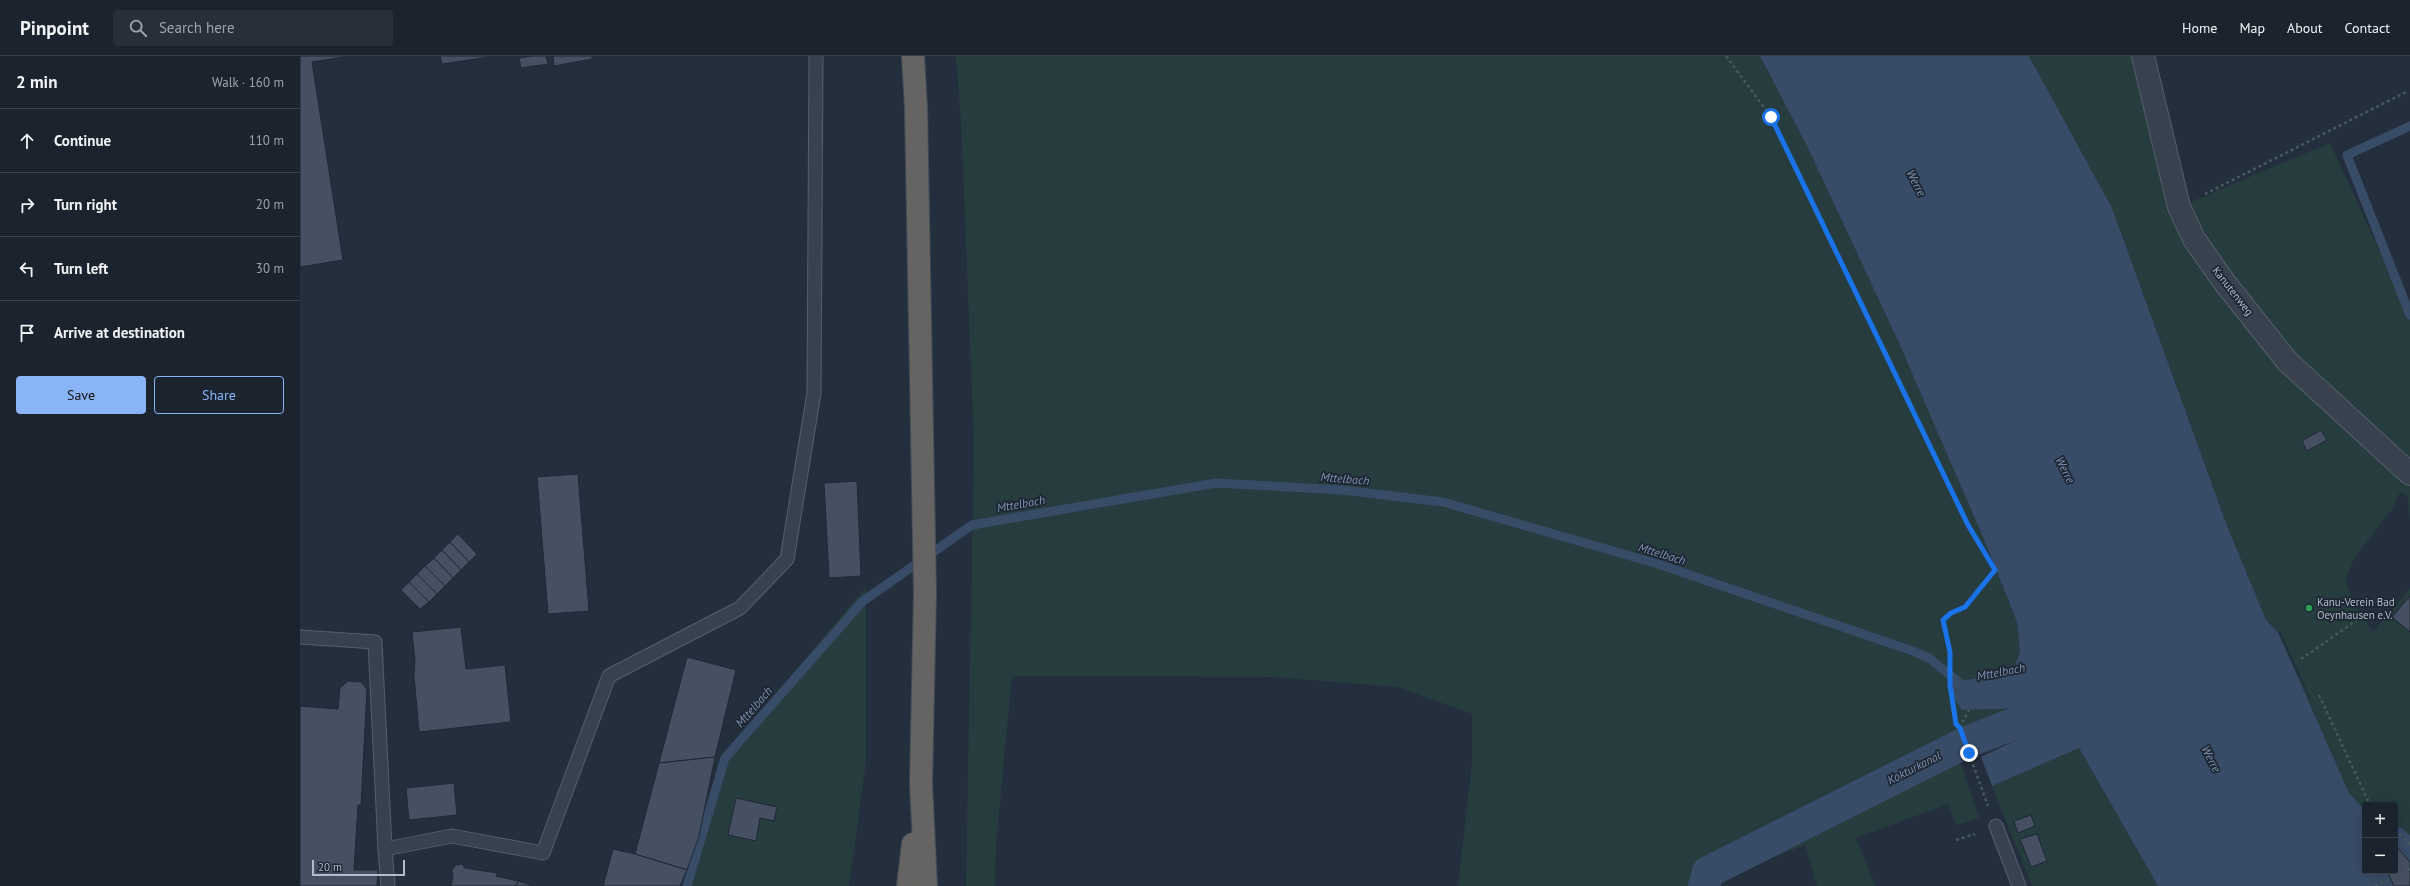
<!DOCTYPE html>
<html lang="en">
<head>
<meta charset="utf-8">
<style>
  :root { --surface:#1b232e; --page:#282f3a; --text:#f1f3f6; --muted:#a0a4aa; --line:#39404a; --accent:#8ab4f8 }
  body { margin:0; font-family:"PT Sans",sans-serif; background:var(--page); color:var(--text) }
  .controls { position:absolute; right:12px; bottom:12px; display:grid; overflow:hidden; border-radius:4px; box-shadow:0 4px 16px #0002 }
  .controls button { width:36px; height:36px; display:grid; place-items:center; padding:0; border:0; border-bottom:1px solid var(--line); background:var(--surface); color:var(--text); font:20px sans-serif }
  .scale { position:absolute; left:12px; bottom:10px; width:93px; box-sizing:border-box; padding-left:4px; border:2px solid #b4bcc9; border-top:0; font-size:11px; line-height:14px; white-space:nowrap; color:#b4bcc9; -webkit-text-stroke:3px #1d2633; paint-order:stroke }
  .stop { position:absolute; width:12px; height:12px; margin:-9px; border:3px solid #1a73e8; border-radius:50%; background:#fff }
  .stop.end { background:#1a73e8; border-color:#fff; box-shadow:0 1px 4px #0008 }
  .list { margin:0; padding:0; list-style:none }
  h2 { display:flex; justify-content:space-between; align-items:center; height:52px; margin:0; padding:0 16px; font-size:17px }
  h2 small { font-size:13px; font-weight:400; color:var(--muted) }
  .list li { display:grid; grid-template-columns:26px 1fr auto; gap:12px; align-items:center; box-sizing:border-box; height:64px; padding:0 16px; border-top:1px solid var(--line) }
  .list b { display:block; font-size:15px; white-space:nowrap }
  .list em { font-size:13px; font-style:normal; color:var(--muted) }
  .actions { display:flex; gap:8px; padding:12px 16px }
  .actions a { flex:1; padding:9px 0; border:1px solid var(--accent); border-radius:4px; text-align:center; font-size:14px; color:var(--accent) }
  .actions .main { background:var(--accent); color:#111 }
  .icon { flex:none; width:22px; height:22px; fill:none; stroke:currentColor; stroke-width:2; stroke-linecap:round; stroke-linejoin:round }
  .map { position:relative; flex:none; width:2110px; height:830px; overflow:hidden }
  header { display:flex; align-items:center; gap:24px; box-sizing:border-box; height:56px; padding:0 20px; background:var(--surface); border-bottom:1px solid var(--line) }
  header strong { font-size:19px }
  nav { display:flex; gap:22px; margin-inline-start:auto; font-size:14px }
  .search { width:280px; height:36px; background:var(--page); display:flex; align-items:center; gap:10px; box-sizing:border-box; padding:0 14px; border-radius:4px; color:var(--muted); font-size:15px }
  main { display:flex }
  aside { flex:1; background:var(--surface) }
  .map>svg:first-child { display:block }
  .green { fill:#263c3f }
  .water { fill:#394c67 }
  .pier { fill:#242f3e }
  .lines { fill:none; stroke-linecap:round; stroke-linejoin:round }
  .stream { stroke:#394c67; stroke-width:9 }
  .canal { stroke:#394c67; stroke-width:32 }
  .building { fill:#455162; stroke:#1f2835 }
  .service-casing { stroke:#565f6c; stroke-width:15 }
  .minor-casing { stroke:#565f6c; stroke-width:24 }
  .trunk-casing { stroke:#434c59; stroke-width:24 }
  .path { stroke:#44595c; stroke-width:2.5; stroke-dasharray:3 3; stroke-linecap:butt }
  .service { stroke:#38414e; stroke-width:13 }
  .minor { stroke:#38414e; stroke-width:22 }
  .trunk { stroke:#656462; stroke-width:22 }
  .route { stroke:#1a73e8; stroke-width:5 }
  .leisure-dot { fill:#2e9e5b; stroke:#1d2633; stroke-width:1.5 }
  .labels { text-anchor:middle; stroke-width:3.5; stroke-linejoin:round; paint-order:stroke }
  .street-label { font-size:11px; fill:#b4bcc9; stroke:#1d2633 }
  .poi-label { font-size:11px; fill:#b4bcc9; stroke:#1d2633; text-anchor:start }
  .water-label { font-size:12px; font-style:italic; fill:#7c92b1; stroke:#1d2633 }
</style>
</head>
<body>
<header>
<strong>Pinpoint</strong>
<div class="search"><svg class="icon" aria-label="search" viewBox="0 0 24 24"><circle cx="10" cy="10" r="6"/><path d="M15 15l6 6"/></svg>Search here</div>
<nav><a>Home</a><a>Map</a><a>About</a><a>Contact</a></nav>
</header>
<main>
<aside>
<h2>2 min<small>Walk · 160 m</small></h2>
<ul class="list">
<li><svg class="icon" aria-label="ahead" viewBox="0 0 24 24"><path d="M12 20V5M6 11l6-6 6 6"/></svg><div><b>Continue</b></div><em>110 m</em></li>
<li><svg class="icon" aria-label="right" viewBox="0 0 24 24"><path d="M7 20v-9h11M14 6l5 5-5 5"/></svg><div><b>Turn right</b></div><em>20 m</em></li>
<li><svg class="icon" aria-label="left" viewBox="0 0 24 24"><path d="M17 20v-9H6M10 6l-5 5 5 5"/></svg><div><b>Turn left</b></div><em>30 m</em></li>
<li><svg class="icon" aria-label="arrive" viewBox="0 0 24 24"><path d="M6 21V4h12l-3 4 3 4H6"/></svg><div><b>Arrive at destination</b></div></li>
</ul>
<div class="actions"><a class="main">Save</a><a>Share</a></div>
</aside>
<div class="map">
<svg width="2110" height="830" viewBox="0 0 2110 830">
  <rect width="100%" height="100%" fill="#242f3e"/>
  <g class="green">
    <polygon points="656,0 1460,0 1508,92 1599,287 1685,486 1717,566 1720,596 1714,613 1687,621 1662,654 1756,651 1657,696 1679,762 1656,769 1648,748 1556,782 1575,830 1517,830 1505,789 1415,824 1414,830 1158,830 1172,708 1172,658 1098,631 974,621 712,620 696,788 695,830 666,830 674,389 661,64"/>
    <polygon points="1729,0 1847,0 1886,148 2030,87 2110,261 2110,462 2107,440 2100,436 2093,452 2053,504 2046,524 2052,543 2073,576 2110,533 2110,830 2094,830 2089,819 2095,815 2095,749 2065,749 2065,754 2049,737 1978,576 1966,564 1926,467 1812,152"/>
    <polygon points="566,531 566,706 549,830 384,830 423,701"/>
    <polygon points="1779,692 1858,830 1732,830 1692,730"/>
  </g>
  <polygon class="water" points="1460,0 1729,0 1812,152 1926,467 1966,564 1978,576 2049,737 2065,754 2065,815 2087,815 2094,830 1858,830 1779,692 1692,730 1681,701 1760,663 1756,651 1662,654 1653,641 1652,626 1687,621 1714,613 1720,596 1717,566 1685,486 1599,287 1508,92"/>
  <polygon class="pier" points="1980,575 2011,643 2010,644 1978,576"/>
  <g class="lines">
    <g class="stream">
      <polyline points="2110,70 2047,99 2110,259"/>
      <polyline points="387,830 425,702 563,545 672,469 916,427 1042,434 1143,446 1358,508 1610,594 1629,602 1666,632"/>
    </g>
    <g class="canal">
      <polyline points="2095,787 2110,802"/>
      <polyline points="1404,830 1408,816 1667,686 1797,635"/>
    </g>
  </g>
  <g class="building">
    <polygon points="0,0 51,0 12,6 43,204 0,211"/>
    <polygon points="140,0 196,0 142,8"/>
    <polygon points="232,0 246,0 248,8 221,12 219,2"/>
    <polygon points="253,0 292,0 292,3 254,10"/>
    <polygon points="2021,374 2027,384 2007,395 2002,385"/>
    <polygon points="278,418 289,555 248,558 237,421"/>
    <polygon points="557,425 561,520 529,522 524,427"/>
    <polygon points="158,478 177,498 169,506 150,486"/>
    <polygon points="150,486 169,506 161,514 142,494"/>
    <polygon points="142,494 161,514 153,522 134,502"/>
    <polygon points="134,502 153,522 145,530 125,510"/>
    <polygon points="125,510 145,530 137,538 117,518"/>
    <polygon points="117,518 137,538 129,546 109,526"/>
    <polygon points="109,526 129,546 120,553 101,534"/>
    <polygon points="2110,540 2110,576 2092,561"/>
    <polygon points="161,571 166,613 205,609 211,666 119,676 114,619 115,604 112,576"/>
    <polygon points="387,601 436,614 415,701 359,707"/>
    <polygon points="48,625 61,626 67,633 61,749 58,749 54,814 78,814 77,830 0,830 0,650 38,653 40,632"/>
    <polygon points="415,701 399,780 387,814 335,798 359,707"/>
    <polygon points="154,727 157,759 109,764 106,732"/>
    <polygon points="436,742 477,751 474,765 460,762 456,785 428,779"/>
    <polygon points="1731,759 1735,770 1718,777 1714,765"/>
    <polygon points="1737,778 1747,805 1731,811 1720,783"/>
    <polygon points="2095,789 2110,806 2110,830 2094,830 2087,815 2095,815"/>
    <polygon points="313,793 335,798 387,814 380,830 303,830"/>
    <polygon points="162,808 165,812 197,817 196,820 218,825 216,830 151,830 153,819 152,814 156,809"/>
    <polygon points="218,825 234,830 216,830"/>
  </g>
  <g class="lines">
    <defs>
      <g id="service">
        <polyline points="0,581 75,586 85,793"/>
        <polyline points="1696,770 1719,830"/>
        <polyline points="88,830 85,793 152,780 243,797 309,620 440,552 487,503 514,337 516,0"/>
      </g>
      <polyline id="minor" points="1843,0 1879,151 1894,183 1925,227 1987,305 2110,418"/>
      <g id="trunk">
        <polyline points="613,0 616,51 625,537 621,727 626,830"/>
        <polyline points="608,830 613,788"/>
      </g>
    </defs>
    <use href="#service" class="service-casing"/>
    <use href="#minor" class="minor-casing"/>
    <use href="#trunk" class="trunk-casing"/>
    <g class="path">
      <polyline points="1426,0 1471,61 1668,469 1695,514 1665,551 1651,557 1643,565 1650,596 1651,629 1656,668 1660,672 1688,750"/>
      <polyline points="1905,138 2106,36"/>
      <polyline points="2001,603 2063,560"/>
      <polyline points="2019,639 2070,749"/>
      <polyline points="1656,668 1663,665 1669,654"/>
      <polyline points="2095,774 2110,788"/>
      <polyline points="1656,784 1675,778"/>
      <polyline points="2075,830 2110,813"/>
    </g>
    <use href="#service" class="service"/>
    <use href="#minor" class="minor"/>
    <use href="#trunk" class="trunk"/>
  </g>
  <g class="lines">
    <polyline class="route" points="1471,61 1668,469 1695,514 1665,551 1651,557 1643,564 1650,596 1650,629 1656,668 1660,672 1669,697"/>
  </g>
  <circle class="leisure-dot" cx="2009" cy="552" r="4"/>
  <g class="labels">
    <g class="street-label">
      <text transform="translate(1933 235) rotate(52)" y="4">Kanutenweg</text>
    </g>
    <g class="poi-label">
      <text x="2017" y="550">Kanu-Verein Bad<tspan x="2017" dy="13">Oeynhausen e.V.</tspan></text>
    </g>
    <g class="water-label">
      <text transform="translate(1616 127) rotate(63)" y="4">Werre</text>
      <text transform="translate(1765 414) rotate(63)" y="4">Werre</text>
      <text transform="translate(1045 423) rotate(5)" y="4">Mttelbach</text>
      <text transform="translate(721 448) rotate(-10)" y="4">Mttelbach</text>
      <text transform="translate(1362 498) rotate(17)" y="4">Mttelbach</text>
      <text transform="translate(1701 616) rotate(-11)" y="4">Mttelbach</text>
      <text transform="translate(454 651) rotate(-49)" y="4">Mttelbach</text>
      <text transform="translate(1911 703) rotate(63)" y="4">Werre</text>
      <text transform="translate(1614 712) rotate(-27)" y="4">Kokturkanal</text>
    </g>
  </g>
</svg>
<div class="controls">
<button>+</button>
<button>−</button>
</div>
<div class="scale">20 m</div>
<div class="stop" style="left:1471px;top:61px"></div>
<div class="stop end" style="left:1669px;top:697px"></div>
</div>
</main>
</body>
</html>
